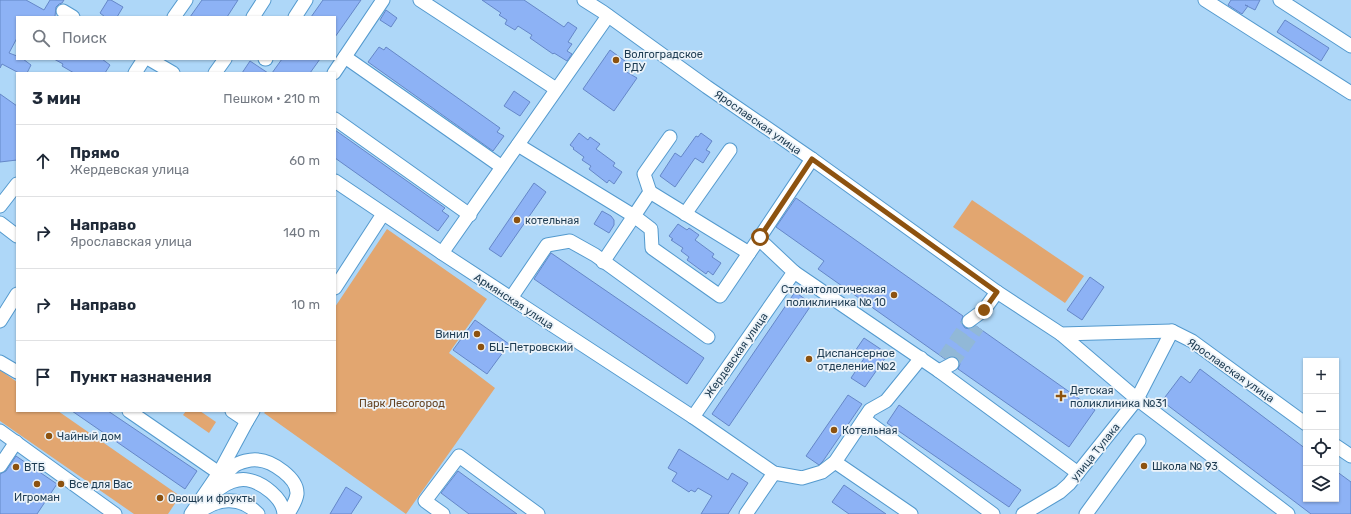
<!DOCTYPE html>
<html lang="ru">
<head>
<meta charset="utf-8">
<style>
  :root { --surface:#fff; --page:#f6f6f7; --text:#1f2937; --muted:#747a83; --line:#e0e1e3 }
  body { margin:0; font-family:Rubik,sans-serif; background:var(--page); color:var(--text) }
  .controls { position:absolute; right:12px; bottom:12px; display:grid; overflow:hidden; border-radius:0px; box-shadow:0 1px 3px #0004 }
  .controls button { width:36px; height:36px; display:grid; place-items:center; padding:0; border:0; border-bottom:1px solid var(--line); background:var(--surface); color:var(--text); font:20px sans-serif }
  .stop { position:absolute; width:12px; height:12px; margin:-9px; border:3px solid #8d520f; border-radius:50%; background:#fff }
  .stop.end { background:#8d520f; border-color:#fff; box-shadow:0 1px 4px #0008 }
  .list { margin:0; padding:0; list-style:none }
  h2 { display:flex; justify-content:space-between; align-items:center; height:52px; margin:0; padding:0 16px; font-size:17px }
  h2 small { font-size:13px; font-weight:400; color:var(--muted) }
  .list li { display:grid; grid-template-columns:26px 1fr auto; gap:12px; align-items:center; box-sizing:border-box; height:72px; padding:0 16px; border-top:1px solid var(--line) }
  .list b { display:block; font-size:15px; white-space:nowrap }
  .list p { margin:0; font-size:13px; white-space:nowrap; color:var(--muted) }
  .list em { font-size:13px; font-style:normal; color:var(--muted) }
  .icon { flex:none; width:22px; height:22px; fill:none; stroke:currentColor; stroke-width:2; stroke-linecap:round; stroke-linejoin:round }
  .map { position:relative; flex:none; width:1351px; height:514px; overflow:hidden }
  .search { position:absolute; background:var(--surface); box-shadow:0 1px 3px #0004; left:16px; top:16px; width:320px; height:44px; display:flex; align-items:center; gap:10px; box-sizing:border-box; padding:0 14px; border-radius:0px; color:var(--muted); font-size:15px }
  .panel { position:absolute; background:var(--surface); box-shadow:0 1px 3px #0004; left:16px; top:72px; width:320px; height:340px; border-radius:0px }
  .map>svg:first-child { display:block }
  .green { fill:#e2a670 }
  .building { fill:#8db2f5; stroke:#6587c8 }
  .lines { fill:none; stroke-linecap:round; stroke-linejoin:round }
  .minor-tunnel { stroke:#91b8d7; stroke-width:13; stroke-dasharray:13 6; stroke-linecap:butt }
  .minor-casing { stroke:#549ace; stroke-width:15 }
  .minor { stroke:#fff; stroke-width:13 }
  .route { stroke:#8d520f; stroke-width:5 }
  .poi-dot { fill:#8d520f; stroke:#ecf3f9; stroke-width:1.5 }
  .labels { text-anchor:middle; stroke-width:3.5; stroke-linejoin:round; paint-order:stroke }
  .poi-label { font-size:11px; fill:#1e3c52; stroke:#ecf3f9; text-anchor:start }
  .street-label { font-size:11px; fill:#1e3c52; stroke:#ecf3f9 }
  .park-label { font-size:11px; fill:#654322; stroke:#ecf3f9 }
</style>
</head>
<body>
<div class="map">
<svg width="1351" height="514" viewBox="0 0 1351 514">
  <rect width="100%" height="100%" fill="#aed7f8"/>
  <g class="green">
    <polygon points="972,200 1084,276 1065,303 953,227"/>
    <polygon points="387,229 487,299 449,353 495,388 406,514 264,413 266,411 335,411 335,307"/>
    <polygon points="0,370 17,382 17,411 58,411 180,496 168,514 134,514 0,421"/>
    <polygon points="186,411 200,411 216,422 209,433 183,415"/>
  </g>
  <g class="building">
    <polygon points="0,0 26,0 44,10 50,0 64,0 62,3 59,4 56,7 55,16 56,17 17,17 17,38 9,53 17,56 17,59 23,59 31,65 27,73 19,73 2,64 0,68"/>
    <polygon points="108,0 111,0 123,7 117,17 105,17 100,13"/>
    <polygon points="202,0 238,0 227,17 190,17"/>
    <polygon points="323,0 361,0 335,37 335,17 311,17"/>
    <polygon points="482,0 524,0 564,27 568,22 577,28 568,42 572,44 567,51 572,54 567,61 554,53 553,54 530,38 532,35 518,26 515,30 505,24 507,20 499,15 501,13"/>
    <polygon points="1231,0 1260,0 1255,10 1245,5 1248,6 1242,14 1228,5"/>
    <polygon points="386,10 397,18 391,27 380,20"/>
    <polygon points="1285,20 1329,48 1321,61 1277,32"/>
    <polygon points="379,47 384,50 386,47 500,128 497,132 504,136 493,151 368,62"/>
    <polygon points="610,50 629,64 625,71 637,78 614,111 583,89"/>
    <polygon points="54,59 102,59 110,65 105,73 74,73 62,66 63,64"/>
    <polygon points="282,59 320,59 310,73 272,73"/>
    <polygon points="250,61 268,73 242,73"/>
    <polygon points="514,91 530,102 520,116 504,106"/>
    <polygon points="0,94 17,106 17,160 0,162"/>
    <polygon points="335,130 445,208 442,211 449,216 438,231 335,158"/>
    <polygon points="579,133 588,140 590,137 600,144 596,149 615,163 613,166 622,172 614,184 609,180 607,183 589,169 591,166 582,160 584,157 573,149 574,148 570,145"/>
    <polygon points="701,133 712,141 706,150 710,152 703,163 695,158 675,187 660,176 675,153 681,157 696,136 698,137"/>
    <polygon points="534,183 546,192 501,257 489,249"/>
    <polygon points="796,198 963,316 961,322 965,328 970,329 976,326 1095,410 1069,447 958,369 960,364 957,357 952,356 945,359 818,269 824,261 776,227"/>
    <polygon points="602,211 611,216 614,220 614,225 609,233 594,224"/>
    <polygon points="678,224 687,230 689,228 699,235 695,240 714,254 712,257 721,263 713,275 708,271 706,274 687,260 689,257 681,251 683,248 671,240 673,239 669,236"/>
    <polygon points="551,253 704,358 687,384 534,279"/>
    <polygon points="1090,277 1104,287 1082,320 1067,310"/>
    <polygon points="795,292 812,304 729,426 712,414"/>
    <polygon points="475,320 509,344 487,374 453,350"/>
    <polygon points="864,338 888,354 865,387 851,378 865,357 855,351"/>
    <polygon points="1200,369 1306,449 1306,499 1336,499 1336,471 1351,482 1351,514 1311,514 1162,401 1181,376 1190,383"/>
    <polygon points="848,395 862,404 823,461 819,465 806,456"/>
    <polygon points="899,405 1021,490 1009,507 887,423"/>
    <polygon points="72,411 108,411 197,471 185,489"/>
    <polygon points="679,449 728,480 732,473 748,483 728,514 701,514 712,496 698,488 695,492 691,490 689,492 672,481 677,473 668,468"/>
    <polygon points="16,456 57,484 37,514 0,514 0,474 6,471"/>
    <polygon points="458,471 517,514 469,514 441,493"/>
    <polygon points="844,485 886,514 849,514 832,502"/>
    <polygon points="346,487 362,497 351,514 330,514"/>
  </g>
  <g class="lines">
    <g class="minor-tunnel">
      <polyline points="944,358 969,321"/>
      <polyline points="952,364 978,327"/>
    </g>
    <defs>
      <g id="minor">
        <polyline points="420,0 556,89"/>
        <polyline points="584,0 603,12 707,87 812,159 997,292 1061,334 1172,331 1192,341 1306,424"/>
        <polyline points="1205,0 1351,93"/>
        <polyline points="1280,0 1351,46"/>
        <polyline points="63,11 73,17"/>
        <polyline points="174,17 186,0"/>
        <polyline points="253,17 264,0"/>
        <polyline points="295,17 306,0"/>
        <polyline points="345,57 502,167"/>
        <polyline points="149,59 173,73"/>
        <polyline points="265,59 266,59"/>
        <polyline points="135,73 144,59"/>
        <polyline points="215,73 225,59"/>
        <polyline points="334,73 383,0"/>
        <polyline points="335,119 470,215"/>
        <polyline points="518,145 634,216 650,192 644,174 670,137"/>
        <polyline points="335,181 442,253 693,417 774,473 802,478 822,472 835,462 870,410 886,401 921,358"/>
        <polyline points="650,192 749,253"/>
        <polyline points="0,206 17,184"/>
        <polyline points="685,214 730,150"/>
        <polyline points="0,223 17,236"/>
        <polyline points="442,253 608,16"/>
        <polyline points="603,262 634,216 651,229 652,248 720,296 760,237"/>
        <polyline points="794,272 939,371 1078,473"/>
        <polyline points="335,288 383,214"/>
        <polyline points="511,298 547,245 570,241 595,255 708,337"/>
        <polyline points="0,321 17,294"/>
        <polyline points="969,321 984,310 997,292"/>
        <polyline points="1061,334 1137,399 1288,514"/>
        <polyline points="0,362 17,372"/>
        <polyline points="939,371 952,364"/>
        <polyline points="129,411 219,473"/>
        <polyline points="232,411 247,421"/>
        <polyline points="693,417 794,272 760,240 760,237 812,159"/>
        <polyline points="864,419 993,514"/>
        <polyline points="0,431 115,514"/>
        <polyline points="1336,446 1351,456"/>
        <polyline points="835,462 911,514"/>
        <polyline points="0,466 16,442"/>
        <path d="M 219,489 C 226,483 238,478 248,480 C 263,483 283,498 284,514"/>
        <path d="M 214,494 C 219,487 228,470 234,466 C 239,462 251,459 258,460 C 272,461 298,478 297,494 C 296,502 291,508 288,514"/>
        <polyline points="191,514 219,473 247,421 253,411"/>
        <path d="M 197,514 C 216,498 240,495 258,514"/>
        <polyline points="443,514 425,501 459,456 538,514"/>
        <polyline points="746,514 774,473"/>
        <polyline points="1023,514 1060,492 1069,484 1137,399 1172,331"/>
        <polyline points="1086,514 1139,441"/>
      </g>
    </defs>
    <use href="#minor" class="minor-casing"/>
    <use href="#minor" class="minor"/>
  </g>
  <g class="lines">
    <polyline class="route" points="760,237 812,159 997,292 984,310"/>
  </g>
  <g class="poi-dot">
    <circle cx="616" cy="60" r="4"/>
    <circle cx="517" cy="220" r="4"/>
    <circle cx="894" cy="295" r="4"/>
    <circle cx="477" cy="334" r="4"/>
    <circle cx="481" cy="347" r="4"/>
    <circle cx="809" cy="359" r="4"/>
    <path d="M1059 390h4v4h4v4h-4v4h-4v-4h-4v-4h4z"/>
    <circle cx="834" cy="430" r="4"/>
    <circle cx="49" cy="436" r="4"/>
    <circle cx="1144" cy="466" r="4"/>
    <circle cx="16" cy="467" r="4"/>
    <circle cx="37" cy="484" r="4"/>
    <circle cx="61" cy="484" r="4"/>
    <circle cx="160" cy="498" r="4"/>
  </g>
  <g class="labels">
    <g class="poi-label">
      <text x="624" y="58">Волгоградское<tspan x="624" dy="13">РДУ</tspan></text>
      <text x="525" y="224">котельная</text>
      <text x="886" y="293" text-anchor="end">Стоматологическая<tspan x="886" dy="13">поликлиника № 10</tspan></text>
      <text x="469" y="338" text-anchor="end">Винил</text>
      <text x="489" y="351">БЦ-Петровский</text>
      <text x="817" y="357">Диспансерное<tspan x="817" dy="13">отделение №2</tspan></text>
      <text x="1070" y="394">Детская<tspan x="1070" dy="13">поликлиника №31</tspan></text>
      <text x="842" y="434">Котельная</text>
      <text x="57" y="440">Чайный дом</text>
      <text x="1152" y="470">Школа № 93</text>
      <text x="24" y="471">ВТБ</text>
      <text x="69" y="488">Все для Вас</text>
      <text x="37" y="501" text-anchor="middle">Игроман</text>
      <text x="168" y="502">Овощи и фрукты</text>
    </g>
    <g class="street-label">
      <text transform="translate(758 122) rotate(35)" y="4">Ярославская улица</text>
      <text transform="translate(514 301) rotate(33)" y="4">Армянская улица</text>
      <text transform="translate(736 355) rotate(-55)" y="4">Жердевская улица</text>
      <text transform="translate(1231 370) rotate(35)" y="4">Ярославская улица</text>
      <text transform="translate(1095 452) rotate(-51)" y="4">улица Тулака</text>
    </g>
    <g class="park-label">
      <text x="402" y="407">Парк Лесогород</text>
    </g>
  </g>
</svg>
<div class="controls">
<button>+</button>
<button>−</button>
<button><svg class="icon" aria-label="locate" viewBox="0 0 24 24"><circle cx="12" cy="12" r="6"/><path d="M12 2v4M12 18v4M2 12h4M18 12h4"/></svg></button>
<button><svg class="icon" aria-label="layers" viewBox="0 0 24 24"><path d="M12 4l9 5-9 5-9-5zM3 14l9 5 9-5"/></svg></button>
</div>
<div class="stop" style="left:760px;top:237px"></div>
<div class="stop end" style="left:984px;top:310px"></div>
<div class="search"><svg class="icon" aria-label="search" viewBox="0 0 24 24"><circle cx="10" cy="10" r="6"/><path d="M15 15l6 6"/></svg>Поиск</div>
<section class="panel">
<h2>3 мин<small>Пешком · 210 m</small></h2>
<ul class="list">
<li><svg class="icon" aria-label="ahead" viewBox="0 0 24 24"><path d="M12 20V5M6 11l6-6 6 6"/></svg><div><b>Прямо</b><p>Жердевская улица</p></div><em>60 m</em></li>
<li><svg class="icon" aria-label="right" viewBox="0 0 24 24"><path d="M7 20v-9h11M14 6l5 5-5 5"/></svg><div><b>Направо</b><p>Ярославская улица</p></div><em>140 m</em></li>
<li><svg class="icon" aria-label="right" viewBox="0 0 24 24"><path d="M7 20v-9h11M14 6l5 5-5 5"/></svg><div><b>Направо</b></div><em>10 m</em></li>
<li><svg class="icon" aria-label="arrive" viewBox="0 0 24 24"><path d="M6 21V4h12l-3 4 3 4H6"/></svg><div><b>Пункт назначения</b></div></li>
</ul>
</section>
</div>
</body>
</html>
